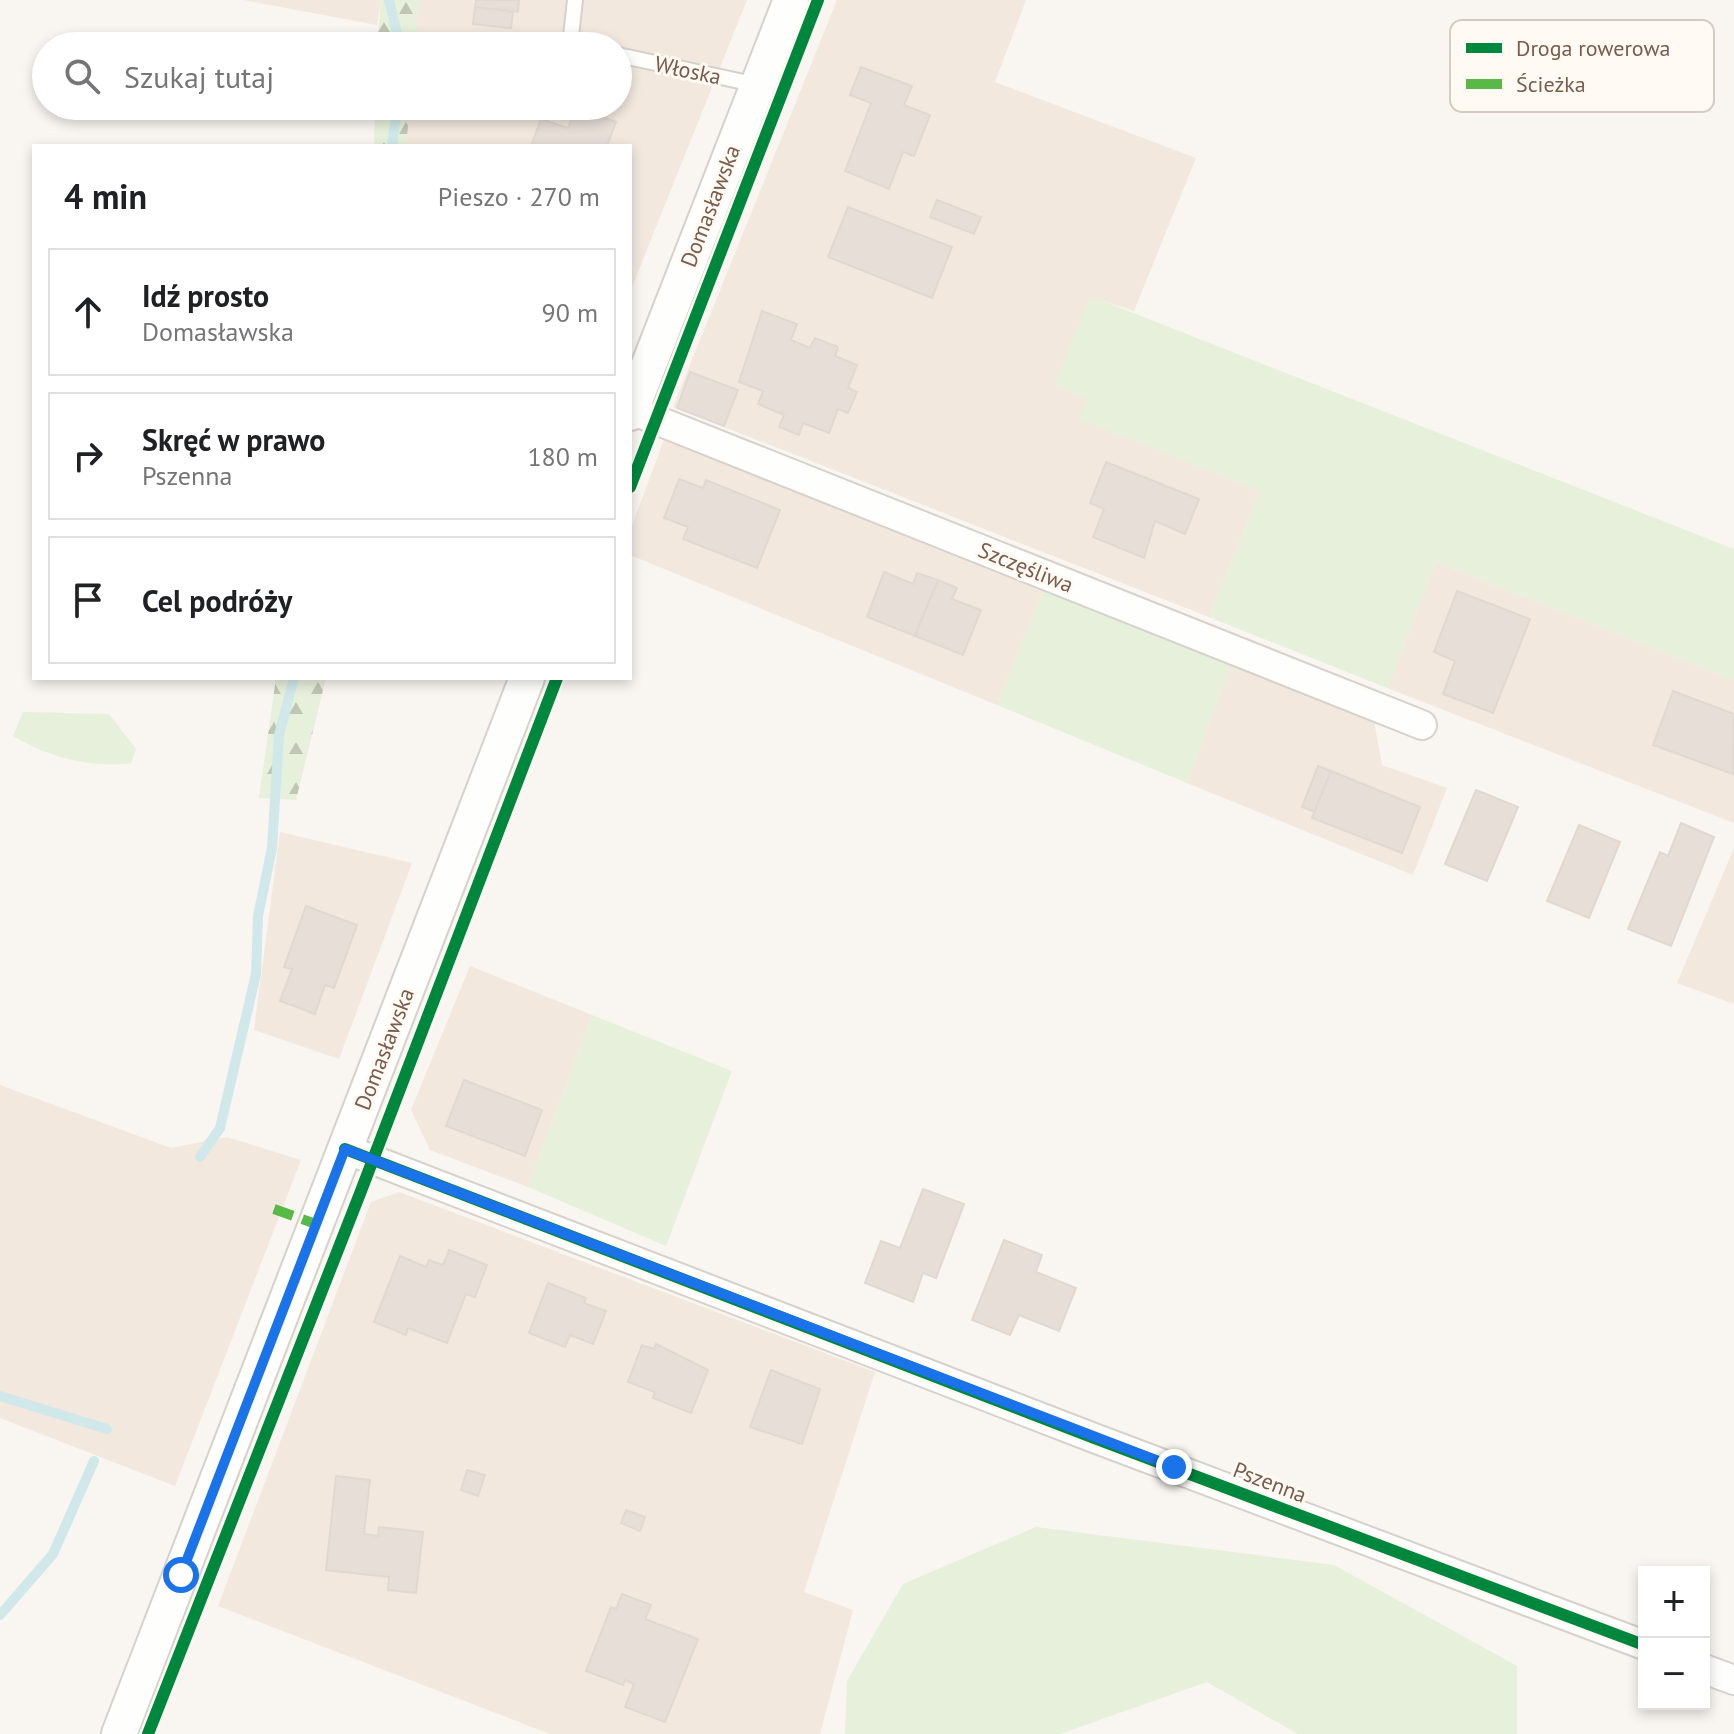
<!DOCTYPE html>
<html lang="pl">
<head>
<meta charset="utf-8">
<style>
  :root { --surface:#fff; --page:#f6f6f6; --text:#202124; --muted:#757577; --line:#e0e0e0 }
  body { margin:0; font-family:"PT Sans",sans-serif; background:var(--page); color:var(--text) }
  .controls { position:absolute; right:24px; bottom:24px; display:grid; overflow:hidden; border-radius:0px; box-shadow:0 4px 12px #0003 }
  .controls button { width:72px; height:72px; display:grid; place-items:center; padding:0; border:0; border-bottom:2px solid var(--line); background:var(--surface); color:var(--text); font:40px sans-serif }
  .stop { position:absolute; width:24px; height:24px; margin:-18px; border:6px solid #1a73e8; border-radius:50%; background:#fff }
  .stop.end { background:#1a73e8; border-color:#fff; box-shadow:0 2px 8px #0008 }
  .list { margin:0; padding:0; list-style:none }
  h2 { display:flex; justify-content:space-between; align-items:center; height:104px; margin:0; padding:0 32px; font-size:34px }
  h2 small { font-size:26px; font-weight:400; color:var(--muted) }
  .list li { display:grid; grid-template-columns:52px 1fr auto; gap:24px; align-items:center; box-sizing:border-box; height:128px; margin:0 16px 16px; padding:0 16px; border:2px solid var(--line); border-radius:0px }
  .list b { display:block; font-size:30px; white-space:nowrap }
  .list p { margin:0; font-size:26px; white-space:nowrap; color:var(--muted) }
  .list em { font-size:26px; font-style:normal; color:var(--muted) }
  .icon { flex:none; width:44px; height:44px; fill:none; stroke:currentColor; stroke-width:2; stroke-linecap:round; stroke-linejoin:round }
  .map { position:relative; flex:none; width:1734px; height:1734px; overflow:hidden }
  .search { position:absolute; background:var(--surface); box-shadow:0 4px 12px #0003; left:32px; top:32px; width:600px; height:88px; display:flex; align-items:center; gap:20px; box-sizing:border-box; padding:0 28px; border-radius:44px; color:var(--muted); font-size:30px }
  .panel { position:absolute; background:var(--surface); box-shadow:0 4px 12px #0003; left:32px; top:144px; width:600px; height:536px; border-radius:0px }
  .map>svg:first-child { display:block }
  .residential { fill:#f2e8de }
  .grass { fill:#e7f0db }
  .forest { fill:url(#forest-firs) }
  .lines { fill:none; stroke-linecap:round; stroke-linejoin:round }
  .stream { stroke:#d0e8ea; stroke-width:10 }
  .building { fill:#e6ded7; stroke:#e2d8d2; stroke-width:2 }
  .service-casing { stroke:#d7d1cb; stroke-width:18 }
  .minor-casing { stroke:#d7d1cb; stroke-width:32 }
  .tertiary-casing { stroke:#d7d1cb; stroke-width:38 }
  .service { stroke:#fefefd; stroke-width:14 }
  .minor { stroke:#fefefd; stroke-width:28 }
  .tertiary { stroke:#fefefd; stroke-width:34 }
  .quiet { stroke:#58b947; stroke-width:10; stroke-dasharray:20 10; stroke-linecap:butt }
  .cycleway-casing { stroke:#fffaf3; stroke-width:17 }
  .cycleway { stroke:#00873e; stroke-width:12 }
  .route { stroke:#1a73e8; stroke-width:10 }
  .labels { text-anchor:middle; stroke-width:6; stroke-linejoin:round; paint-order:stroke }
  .street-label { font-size:22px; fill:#7a5c4d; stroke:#fffaf3 }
  .key { fill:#fffaf3; stroke:#d7cbc1; stroke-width:2 }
  .key-label { font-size:22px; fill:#7a5c4d }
</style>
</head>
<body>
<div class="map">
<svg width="1734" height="1734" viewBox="0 0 1734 1734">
  <defs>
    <pattern id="forest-firs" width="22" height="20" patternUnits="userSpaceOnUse" patternTransform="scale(2)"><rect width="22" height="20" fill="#e7f0db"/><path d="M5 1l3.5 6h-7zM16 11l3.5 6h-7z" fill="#c0c6b4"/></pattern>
  </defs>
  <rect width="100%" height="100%" fill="#f9f5f0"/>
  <g class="residential">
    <polygon points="243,0 381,0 377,25"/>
    <polygon points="419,0 747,0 630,292 630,146 405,146 409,106 618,106 618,46 414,46"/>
    <polygon points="837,0 1026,0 995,82 1196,158 1134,311 1090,297 1087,399 1080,418 1260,491 1209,617 673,407"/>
    <polygon points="664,440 1043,590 997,705 630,555 630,531"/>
    <polygon points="1436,562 1734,680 1734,823 1387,688"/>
    <polygon points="1231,664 1374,721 1382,765 1447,788 1413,875 1187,783"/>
    <polygon points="280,832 412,863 339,1059 254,1030"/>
    <polygon points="1734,848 1734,1004 1677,983"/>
    <polygon points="470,966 592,1015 528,1187 430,1150 411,1110"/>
    <polygon points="0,1085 171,1148 227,1137 301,1160 175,1486 0,1418"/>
    <polygon points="399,1192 875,1372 804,1592 853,1610 820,1734 550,1734 218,1606 371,1202"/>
  </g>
  <g class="grass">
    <polygon points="1090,296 1734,549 1734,680 1436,562 1387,688 1209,617 1260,491 1079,419 1087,399 1054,384"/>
    <polygon points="1043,590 1231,664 1187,783 997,705"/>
    <path d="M 23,712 L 109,714 L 136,749 L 131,763 C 92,769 46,756 13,736 Z"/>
    <polygon points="592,1015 732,1071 666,1246 528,1187"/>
    <polygon points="1036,1527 1334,1565 1517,1666 1517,1734 1298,1734 1207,1682 1060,1734 845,1734 847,1681 903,1584"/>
  </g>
  <g class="forest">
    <polygon points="381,0 419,0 415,46 377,46"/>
    <polygon points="375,106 410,106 406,146 374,146"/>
    <polygon points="276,678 326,678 296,800 259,798"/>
  </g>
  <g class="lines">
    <g class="stream">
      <polyline points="389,0 400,46"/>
      <polyline points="392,146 397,106"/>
      <polyline points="200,1157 220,1128 256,974 258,916 272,848 279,735 294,678"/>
      <polyline points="0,1396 107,1429"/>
      <polyline points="0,1615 53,1554 94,1461"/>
    </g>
  </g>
  <g class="building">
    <polygon points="476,0 519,0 518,12 475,7"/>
    <polygon points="475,7 513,12 511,28 473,24"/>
    <polygon points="861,67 912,86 904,105 930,115 914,156 903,152 889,189 845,171 871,103 850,95"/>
    <polygon points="576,107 616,122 607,146 531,146 541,119 568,128"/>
    <polygon points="937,200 981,217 974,234 930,217"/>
    <polygon points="848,207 952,247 932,298 828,257"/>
    <polygon points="762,311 797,324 791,340 810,348 815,338 838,347 835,356 857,365 848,388 857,392 848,413 838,409 829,433 803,423 799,435 779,427 784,415 758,404 763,391 739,382"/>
    <polygon points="690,372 738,390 724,426 677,408"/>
    <polygon points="1106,462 1199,499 1185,534 1155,521 1144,558 1093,537 1104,509 1090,503"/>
    <polygon points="679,479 703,488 706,480 780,510 757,568 683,539 688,527 664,518"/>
    <polygon points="884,572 913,584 917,573 938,580 915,636 867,617"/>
    <polygon points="938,580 957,588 952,599 981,610 963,655 915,636"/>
    <polygon points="1457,591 1530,619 1493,713 1443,694 1455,661 1434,652"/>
    <polygon points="1673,691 1734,714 1733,774 1653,745"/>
    <polygon points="1318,766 1331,771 1315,812 1302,807"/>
    <polygon points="1331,771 1420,807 1402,853 1312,818"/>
    <polygon points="1476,790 1518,807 1487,881 1445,864"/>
    <polygon points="1681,823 1714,837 1671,946 1628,929 1660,852 1668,856"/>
    <polygon points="1579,825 1620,842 1589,918 1547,901"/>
    <polygon points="306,906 357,925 334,988 325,985 315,1014 280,1001 292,969 284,967"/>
    <polygon points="464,1080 542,1110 525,1156 446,1126"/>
    <polygon points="923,1189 964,1204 936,1278 923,1273 913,1302 865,1283 881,1241 900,1248"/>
    <polygon points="1004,1240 1042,1255 1036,1272 1076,1288 1059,1331 1019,1315 1010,1335 972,1320"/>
    <polygon points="449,1250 487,1265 475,1297 466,1294 447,1343 408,1328 406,1335 374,1322 400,1256 426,1267 429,1260 443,1265"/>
    <polygon points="548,1283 586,1298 584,1303 606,1311 593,1344 570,1335 565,1347 529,1333"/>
    <polygon points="656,1344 708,1370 691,1413 653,1398 655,1392 628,1382 642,1345 654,1349"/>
    <polygon points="771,1370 820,1389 802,1444 750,1427"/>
    <polygon points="467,1470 485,1475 478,1496 461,1490"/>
    <polygon points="336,1476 370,1480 364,1534 378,1536 379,1527 423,1532 416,1593 388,1590 389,1577 326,1570"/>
    <polygon points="626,1510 645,1517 640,1531 621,1523"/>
    <polygon points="622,1594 651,1605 645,1619 698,1639 665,1722 625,1707 634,1684 625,1680 623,1685 586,1671 611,1607 616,1609"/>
  </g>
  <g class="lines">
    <defs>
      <g id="service">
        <polyline points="573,46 570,45 575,0"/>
        <polyline points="618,55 758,85"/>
      </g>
      <g id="minor">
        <polyline points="631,410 1422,725"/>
        <polyline points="345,1149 1094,1438 1644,1645"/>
        <polyline points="1704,1669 1734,1680"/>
      </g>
      <g id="tertiary">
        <polyline points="630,413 791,0"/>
        <polyline points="119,1734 527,678"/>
      </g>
    </defs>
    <use href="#service" class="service-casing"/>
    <use href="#minor" class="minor-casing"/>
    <use href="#tertiary" class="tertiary-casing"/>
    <use href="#service" class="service"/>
    <use href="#minor" class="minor"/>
    <use href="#tertiary" class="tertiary"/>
    <polyline class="quiet" points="274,1209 316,1224"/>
    <defs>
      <g id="cycleway">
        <polyline points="630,487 818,0"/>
        <polyline points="345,1149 1094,1438 1644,1645"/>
        <polyline points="148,1734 361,1191 557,678"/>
      </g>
    </defs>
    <use href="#cycleway" class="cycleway-casing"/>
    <use href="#cycleway" class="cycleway"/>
  </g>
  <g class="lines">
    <polyline class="route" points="181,1575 345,1149 1174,1467"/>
  </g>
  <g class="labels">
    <g class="street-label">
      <text transform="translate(688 70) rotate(12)" y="8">Włoska</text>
      <text transform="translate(710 206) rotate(-69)" y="8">Domasławska</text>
      <text transform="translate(1026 567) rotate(22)" y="8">Szczęśliwa</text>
      <text transform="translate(384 1049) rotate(-69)" y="8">Domasławska</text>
      <text transform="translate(1270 1482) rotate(21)" y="8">Pszenna</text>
    </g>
  </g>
  <rect x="1450" y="20" width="264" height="92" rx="12" class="key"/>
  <rect x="1466" y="43" width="36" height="10" fill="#00873e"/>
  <rect x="1466" y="79" width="36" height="10" fill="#58b947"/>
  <g class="key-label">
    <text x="1516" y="56">Droga rowerowa</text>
    <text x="1516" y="92">Ścieżka</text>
  </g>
</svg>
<div class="controls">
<button>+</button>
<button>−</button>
</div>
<div class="stop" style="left:181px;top:1575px"></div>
<div class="stop end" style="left:1174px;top:1467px"></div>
<div class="search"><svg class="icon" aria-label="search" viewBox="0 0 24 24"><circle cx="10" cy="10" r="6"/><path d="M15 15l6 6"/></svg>Szukaj tutaj</div>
<section class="panel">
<h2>4 min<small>Pieszo · 270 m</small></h2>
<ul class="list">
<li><svg class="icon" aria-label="ahead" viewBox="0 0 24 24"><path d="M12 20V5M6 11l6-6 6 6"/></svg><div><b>Idź prosto</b><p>Domasławska</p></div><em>90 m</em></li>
<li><svg class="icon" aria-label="right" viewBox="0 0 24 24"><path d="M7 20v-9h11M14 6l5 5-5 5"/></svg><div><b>Skręć w prawo</b><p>Pszenna</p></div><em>180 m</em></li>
<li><svg class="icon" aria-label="arrive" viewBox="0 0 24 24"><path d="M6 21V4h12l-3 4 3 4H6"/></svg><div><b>Cel podróży</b></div></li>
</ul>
</section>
</div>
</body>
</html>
